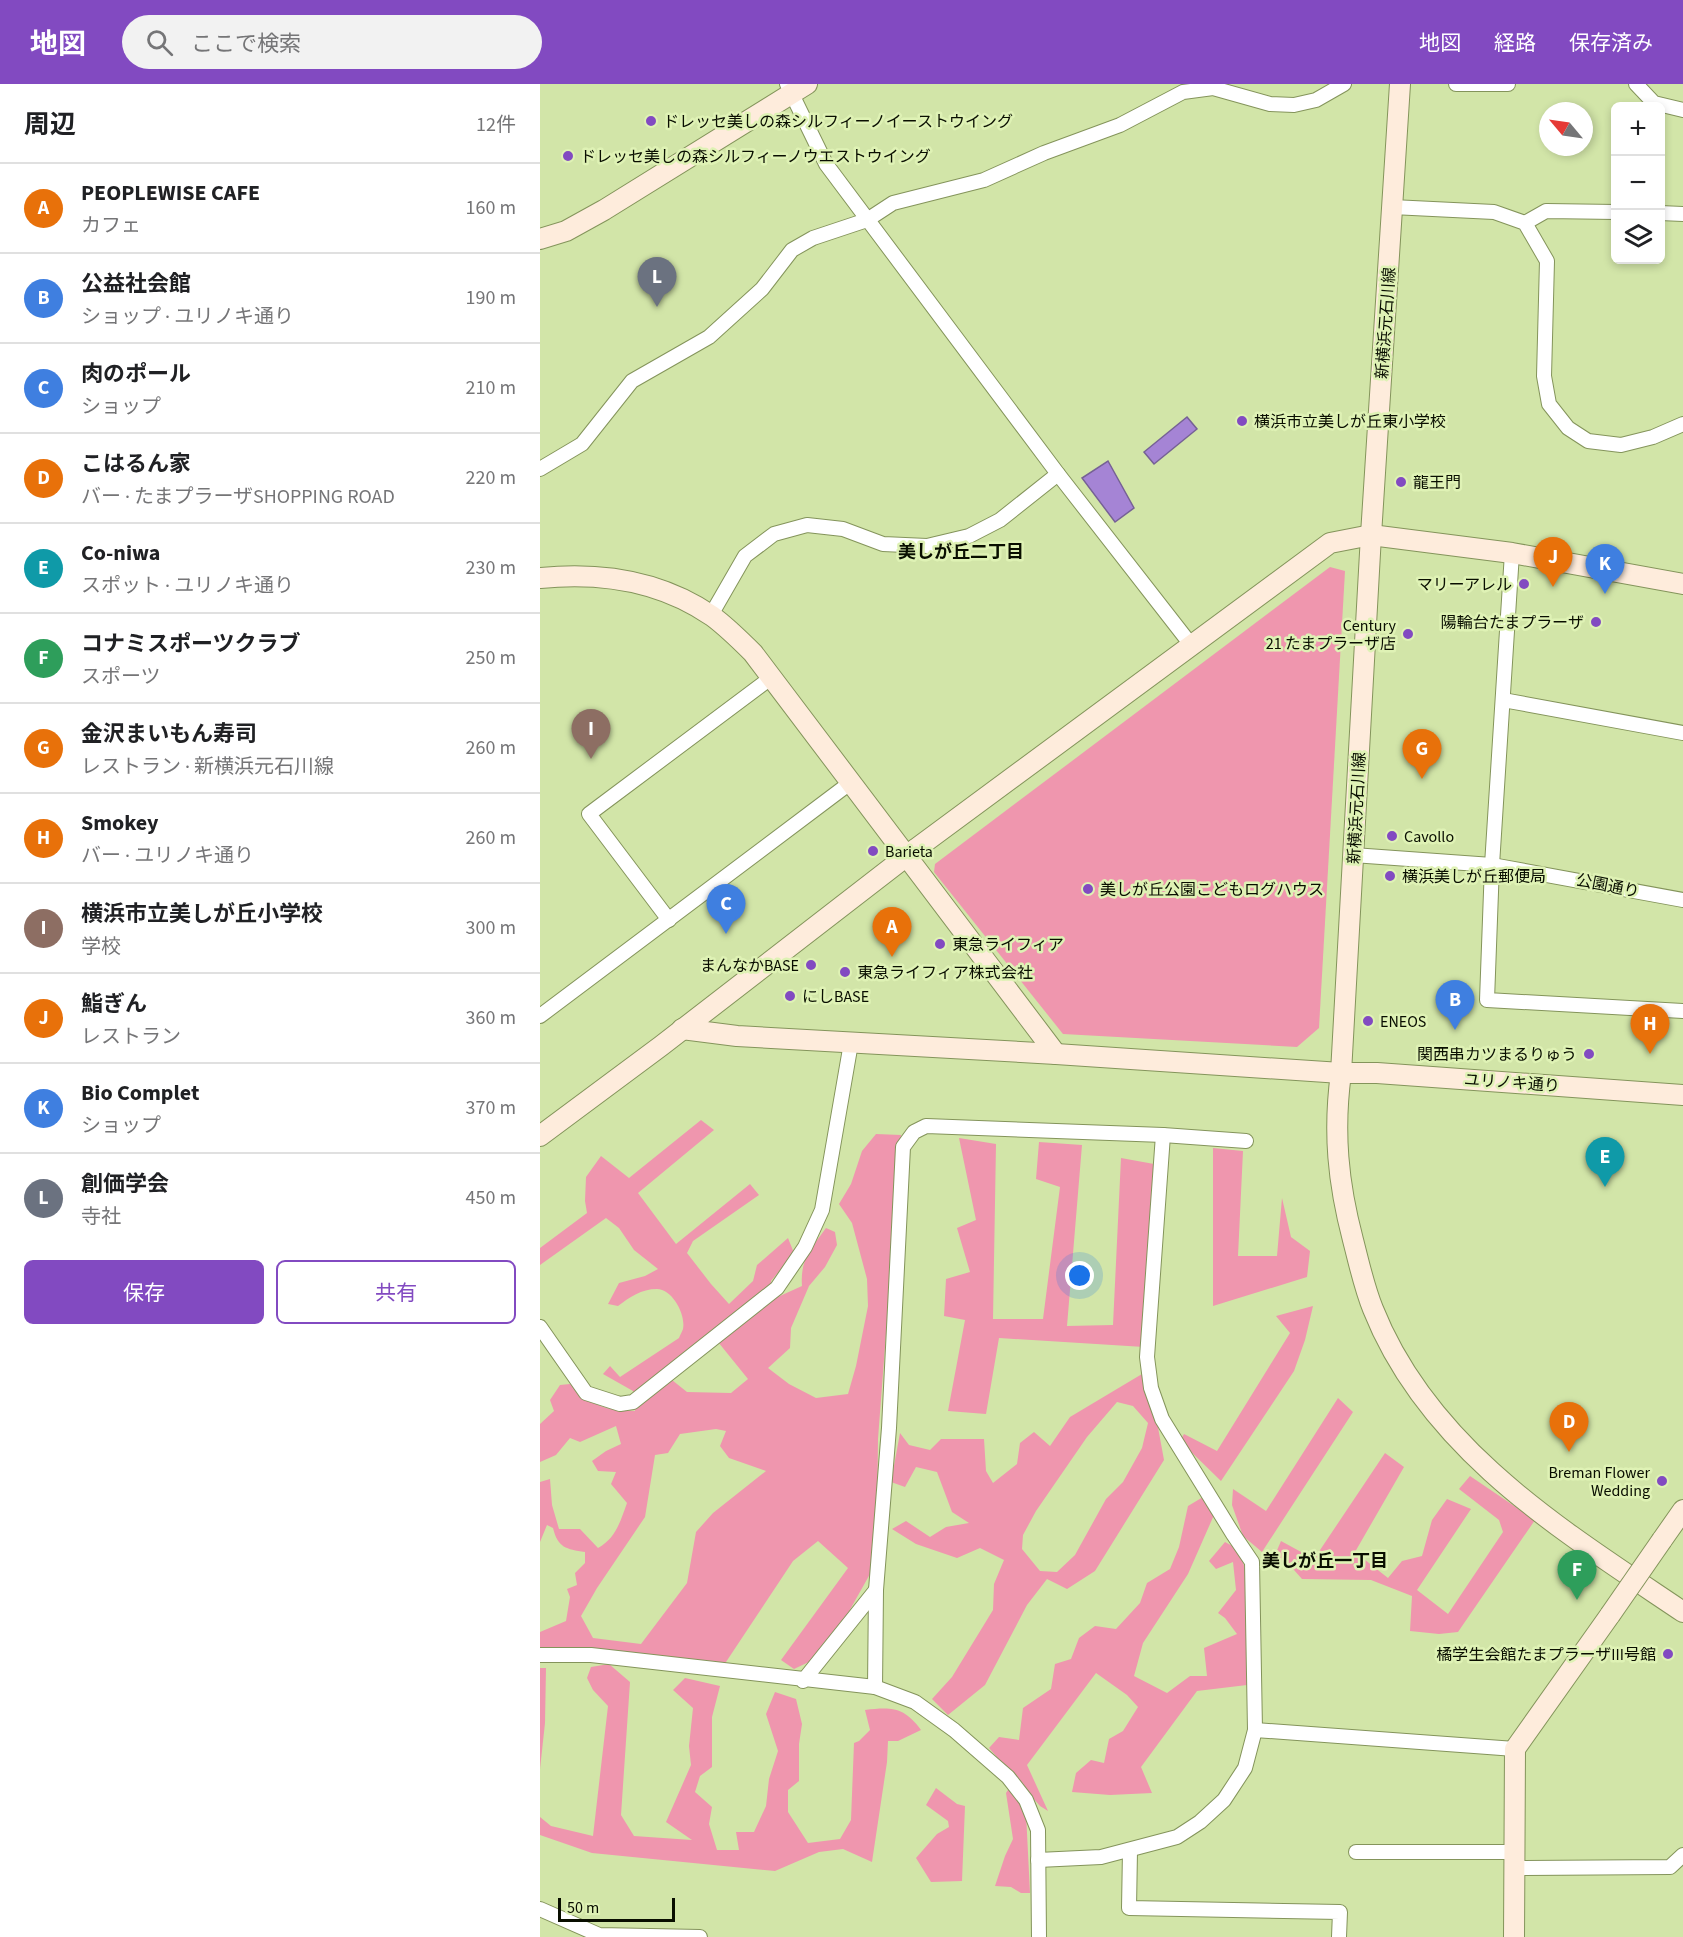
<!DOCTYPE html>
<html lang="ja">
<head>
<meta charset="utf-8">
<style>
  :root { --surface:#fff; --page:#f2f2f2; --text:#202124; --muted:#757577; --line:#e0e0e0; --accent:#824ac1 }
  body { margin:0; font-family:"Source Sans 3","Noto Sans JP",sans-serif; background:var(--page); color:var(--text) }
  .controls { position:absolute; right:18px; top:18px; display:grid; overflow:hidden; border-radius:9px; box-shadow:0 3px 9px #0003 }
  .controls button { width:54px; height:54px; display:grid; place-items:center; padding:0; border:0; border-bottom:2px solid var(--line); background:var(--surface); color:var(--text); font:30px sans-serif }
  .compass { position:absolute; left:999px; top:18px; width:54px; height:54px; border-radius:50%; background:var(--surface); box-shadow:0 3px 9px #0003; rotate:299deg }
  .scale { position:absolute; left:18px; bottom:15px; width:117px; box-sizing:border-box; padding-left:6px; border:3px solid #090e00; border-top:0; font-size:16px; line-height:21px; white-space:nowrap; color:#090e00; -webkit-text-stroke:4px #dff2b5; paint-order:stroke }
  .you { position:absolute; left:540px; top:1192px; width:21px; height:21px; margin:-15px; border:4px solid #fff; border-radius:50%; background:#1a73e8; box-shadow:0 0 0 9px #1a73e833 }
  .badge { display:grid; place-items:center; width:39px; height:39px; border-radius:50%; background:var(--accent); color:#fff; font-size:20px; font-weight:700 }
  .pin { position:absolute; translate:-50% -50px; filter:drop-shadow(0 2px 3px #0008) }
  .pin::after { content:''; position:absolute; top:32px; width:21px; height:18px; background:inherit; clip-path:polygon(0 0,100% 0,50% 100%) }
  .list { margin:0; padding:0; list-style:none }
  h2 { display:flex; justify-content:space-between; align-items:center; height:78px; margin:0; padding:0 24px; font-size:26px }
  h2 small { font-size:20px; font-weight:400; color:var(--muted) }
  .list li { display:grid; grid-template-columns:39px 1fr auto; gap:18px; align-items:center; box-sizing:border-box; height:90px; padding:0 24px; border-top:2px solid var(--line) }
  .list b { display:block; font-size:22px; white-space:nowrap }
  .list p { margin:0; font-size:20px; white-space:nowrap; color:var(--muted) }
  .list em { font-size:20px; font-style:normal; color:var(--muted) }
  .actions { display:flex; gap:12px; padding:18px 24px }
  .actions a { flex:1; padding:14px 0; border:2px solid var(--accent); border-radius:9px; text-align:center; font-size:21px; color:var(--accent) }
  .actions .main { background:var(--accent); color:#fff }
  .icon { flex:none; width:33px; height:33px; fill:none; stroke:currentColor; stroke-width:2; stroke-linecap:round; stroke-linejoin:round }
  .map { position:relative; flex:none; width:1143px; height:1853px; overflow:hidden }
  header { display:flex; align-items:center; gap:36px; box-sizing:border-box; height:84px; padding:0 30px; background:var(--accent); color:#fff }
  header strong { font-size:28px }
  nav { display:flex; gap:33px; margin-inline-start:auto; font-size:21px }
  .search { width:420px; height:54px; background:var(--page); display:flex; align-items:center; gap:15px; box-sizing:border-box; padding:0 21px; border-radius:33px; color:var(--muted); font-size:22px }
  main { display:flex }
  aside { flex:1; background:var(--surface) }
  .map>svg:first-child { display:block }
  .green { fill:#ef96ae; fill-rule:evenodd }
  .water { fill:#a584d5; stroke:#766195; stroke-width:1.5 }
  .lines { fill:none; stroke-linecap:round; stroke-linejoin:round }
  .street-casing { stroke:#84945b; stroke-width:16 }
  .secondary-casing { stroke:#84945b; stroke-width:22 }
  .street { stroke:#fff; stroke-width:14 }
  .secondary { stroke:#feecdc; stroke-width:20 }
  .secondary-bridge-casing { stroke:#84945b; stroke-width:22; stroke-linecap:butt }
  .secondary-bridge { stroke:#feecdc; stroke-width:20 }
  .poi-dot { fill:#824ac1; stroke:#dff2b5; stroke-width:2 }
  .labels { text-anchor:middle; stroke-width:5; stroke-linejoin:round; paint-order:stroke }
  .poi-label { font-size:16px; fill:#090e00; stroke:#dff2b5; text-anchor:start }
  .street-label { font-size:16px; fill:#090e00; stroke:#dff2b5 }
  .neighbourhood-label { font-size:18px; font-weight:bold; fill:#090e00; stroke:#dff2b5 }
</style>
</head>
<body>
<header>
<strong>地図</strong>
<div class="search"><svg class="icon" aria-label="search" viewBox="0 0 24 24"><circle cx="10" cy="10" r="6"/><path d="M15 15l6 6"/></svg>ここで検索</div>
<nav><a>地図</a><a>経路</a><a>保存済み</a></nav>
</header>
<main>
<aside>
<h2>周辺<small>12件</small></h2>
<ul class="list">
<li><span class="badge" style="background:#e8710a">A</span><div><b>PEOPLEWISE CAFE</b><p>カフェ</p></div><em>160 m</em></li>
<li><span class="badge" style="background:#3f7fe0">B</span><div><b>公益社会館</b><p>ショップ · ユリノキ通り</p></div><em>190 m</em></li>
<li><span class="badge" style="background:#3f7fe0">C</span><div><b>肉のポール</b><p>ショップ</p></div><em>210 m</em></li>
<li><span class="badge" style="background:#e8710a">D</span><div><b>こはるん家</b><p>バー · たまプラーザSHOPPING ROAD</p></div><em>220 m</em></li>
<li><span class="badge" style="background:#0f9aa8">E</span><div><b>Co-niwa</b><p>スポット · ユリノキ通り</p></div><em>230 m</em></li>
<li><span class="badge" style="background:#2e9e5b">F</span><div><b>コナミスポーツクラブ</b><p>スポーツ</p></div><em>250 m</em></li>
<li><span class="badge" style="background:#e8710a">G</span><div><b>金沢まいもん寿司</b><p>レストラン · 新横浜元石川線</p></div><em>260 m</em></li>
<li><span class="badge" style="background:#e8710a">H</span><div><b>Smokey</b><p>バー · ユリノキ通り</p></div><em>260 m</em></li>
<li><span class="badge" style="background:#8d6e63">I</span><div><b>横浜市立美しが丘小学校</b><p>学校</p></div><em>300 m</em></li>
<li><span class="badge" style="background:#e8710a">J</span><div><b>鮨ぎん</b><p>レストラン</p></div><em>360 m</em></li>
<li><span class="badge" style="background:#3f7fe0">K</span><div><b>Bio Complet</b><p>ショップ</p></div><em>370 m</em></li>
<li><span class="badge" style="background:#6b7280">L</span><div><b>創価学会</b><p>寺社</p></div><em>450 m</em></li>
</ul>
<div class="actions"><a class="main">保存</a><a>共有</a></div>
</aside>
<div class="map">
<svg width="1143" height="1853" viewBox="0 0 1143 1853">
  <rect width="100%" height="100%" fill="#d2e5a8"/>
  <g class="green">
    <polygon points="790,483 805,487 779,944 757,963 523,950 394,788 395,780"/>
    <path d="M 161,1036 L 174,1046 L 98,1109 L 136,1160 L 210,1100 L 219,1111 L 153,1157 L 147,1169 L 171,1200 L 189,1220 L 213,1197 L 217,1181 L 248,1154 L 254,1169 L 231,1197 L 231,1216 L 262,1202 C 260,1175 271,1165 286,1144 L 295,1148 L 297,1161 L 285,1183 L 269,1202 L 251,1244 L 250,1264 L 228,1284 L 249,1300 L 276,1314 L 308,1310 L 316,1282 L 328,1222 L 327,1195 L 312,1139 L 299,1120 L 311,1100 L 322,1067 L 336,1050 L 361,1051 L 338,1355 L 337,1442 L 330,1490 L 298,1547 L 273,1576 L 254,1585 L 241,1576 L 308,1484 L 278,1457 L 253,1477 L 184,1581 L 0,1566 L 0,1548 L 26,1537 L 30,1513 L 27,1505 L 37,1501 L 35,1489 L 45,1479 L 45,1468 C 26,1465 18,1464 13,1444 L 7,1441 L 0,1458 L 0,1398 L 10,1395 L 12,1421 L 19,1445 L 40,1445 L 58,1464 C 76,1454 80,1438 87,1419 L 71,1400 L 76,1388 L 58,1387 L 52,1377 L 66,1367 L 81,1360 L 76,1342 L 40,1358 L 30,1354 L 16,1371 L 0,1378 L 0,1340 L 14,1327 L 10,1316 L 20,1301 L 30,1300 C 57,1322 60,1326 95,1327 L 93,1307 L 63,1290 L 70,1282 L 80,1293 L 139,1254 C 140,1251 142,1248 143,1245 C 146,1230 132,1205 117,1205 C 101,1205 90,1213 78,1222 L 68,1220 L 79,1199 L 105,1192 L 118,1185 L 94,1166 L 79,1144 L 66,1134 L 0,1181 L 0,1164 L 47,1129 L 45,1117 L 46,1093 L 61,1072 L 89,1094 ZM 170,1248 L 208,1295 L 191,1309 L 147,1308 L 122,1288 ZM 176,1345 L 186,1347 L 180,1362 L 189,1374 L 226,1387 L 173,1429 L 156,1448 L 147,1499 L 101,1560 L 53,1554 L 41,1532 L 57,1504 L 105,1433 L 115,1371 L 128,1369 L 140,1350 Z"/>
    <polygon points="419,1054 456,1060 453,1235 503,1235 520,1103 496,1095 499,1058 542,1061 527,1242 573,1241 581,1074 614,1080 604,1263 459,1254 446,1330 408,1327 425,1236 404,1232 406,1195 430,1188 417,1144 436,1136"/>
    <polygon points="673,1064 703,1067 698,1172 737,1172 742,1114 751,1153 770,1167 767,1193 673,1222"/>
    <polygon points="773,1222 765,1256 754,1287 681,1397 640,1357 644,1350 677,1367 750,1249 736,1232"/>
    <path d="M 602,1290 L 617,1338 L 624,1376 L 555,1487 L 527,1505 L 507,1495 L 487,1521 L 445,1601 L 408,1631 L 392,1615 L 412,1593 L 453,1526 L 454,1500 L 464,1476 L 440,1464 L 417,1474 L 376,1460 L 352,1445 L 366,1437 L 390,1453 L 406,1443 L 429,1439 L 412,1428 L 397,1388 L 376,1383 L 365,1403 L 351,1398 L 360,1349 L 369,1361 L 390,1366 L 401,1355 L 444,1355 L 446,1387 L 453,1399 L 477,1380 L 480,1359 L 494,1348 L 510,1362 L 530,1333 ZM 577,1318 L 593,1322 L 608,1339 L 602,1364 L 583,1398 L 566,1415 L 535,1471 L 517,1488 L 500,1487 L 482,1465 L 483,1451 L 496,1427 L 547,1353 Z"/>
    <polygon points="798,1314 813,1328 722,1468 703,1452 692,1421 693,1405 726,1427"/>
    <polygon points="845,1369 864,1383 815,1468 848,1494 862,1477 882,1472 892,1436 907,1415 931,1425 877,1506 908,1530 963,1448 959,1436 919,1405 930,1392 995,1436 918,1548 899,1550 870,1547 872,1512 831,1496 762,1495 754,1486 732,1478 741,1457 774,1475"/>
    <polygon points="663,1413 674,1431 648,1490 603,1559 594,1592 627,1609 650,1592 667,1592 664,1564 697,1550 685,1534 678,1529 696,1506 693,1478 676,1485 669,1477 685,1458 698,1465 710,1498 707,1601 657,1607 601,1683 612,1709 570,1711 532,1708 536,1689 551,1676 564,1679 569,1655 583,1647 598,1623 587,1611 556,1589 487,1681 508,1727 500,1722 449,1664 459,1653 479,1656 483,1624 511,1605 515,1580 531,1575 539,1554 555,1542 576,1545 600,1519 607,1499 630,1485 639,1463 648,1422"/>
    <path d="M 69,1580 L 90,1598 L 81,1731 L 94,1752 L 152,1756 L 126,1738 L 151,1681 L 149,1662 L 153,1624 L 133,1606 L 145,1594 L 180,1602 L 172,1633 L 172,1683 L 160,1692 L 155,1708 L 172,1723 L 169,1740 L 177,1766 L 199,1766 L 196,1748 L 214,1748 L 226,1722 L 229,1695 L 238,1667 L 226,1630 L 235,1608 L 256,1615 L 262,1640 L 259,1660 L 259,1697 L 248,1706 L 248,1728 L 268,1759 L 300,1755 L 311,1736 L 314,1659 L 319,1657 L 330,1646 L 325,1626 C 352,1623 364,1623 381,1646 L 358,1657 L 348,1657 L 347,1678 L 332,1778 L 303,1765 L 279,1768 L 235,1787 L 52,1769 L 0,1751 L 0,1733 L 11,1742 L 53,1752 L 68,1622 L 53,1606 L 47,1594 L 51,1583 Z"/>
    <polygon points="0,1584 6,1584 5,1639 0,1685"/>
    <polygon points="470,1703 486,1729 490,1809 481,1809 471,1803 455,1802 465,1772 473,1755 466,1709"/>
    <polygon points="396,1704 417,1720 425,1722 422,1797 391,1798 376,1774 397,1750 409,1743 408,1737 386,1721"/>
  </g>
  <g class="water">
    <polygon points="647,333 657,345 614,380 604,368"/>
    <polygon points="568,377 594,424 575,438 542,394"/>
  </g>
  <g class="lines">
    <defs>
      <g id="street">
        <polyline points="247,0 286,80 518,390 652,562"/>
        <polyline points="916,0 968,0"/>
        <polyline points="1096,0 1114,19 1143,26"/>
        <polyline points="852,123 954,128 985,139 1007,177 1004,292 1009,320 1028,344 1048,357 1081,361 1113,353 1143,340"/>
        <polyline points="1120,129 1143,130"/>
        <polyline points="985,139 1006,127 1076,128"/>
        <polyline points="0,385 42,360 92,297 169,253 222,205 252,166 273,154 327,136 353,119 444,96 504,69 580,41 643,8 673,4 730,20 754,21 776,16 804,0"/>
        <polyline points="972,469 952,781 947,916 1143,927"/>
        <polyline points="171,531 205,472 234,450 267,441 303,445 343,460 387,462 429,452 460,436 518,390"/>
        <polyline points="963,616 1143,649"/>
        <polyline points="813,771 952,781 1143,816"/>
        <polyline points="129,836 49,730 232,593"/>
        <polyline points="0,932 310,699"/>
        <polyline points="623,1051 607,1273 611,1304 622,1335 693,1450 712,1478 715,1646"/>
        <polyline points="0,1243 46,1309 80,1320 93,1318 237,1204 265,1163 282,1126 311,959"/>
        <polyline points="0,1571 51,1571 335,1603 375,1618 414,1646 468,1693 486,1716 498,1746 499,1853"/>
        <polyline points="263,1597 336,1506"/>
        <polyline points="335,1603 336,1506 349,1344 363,1063 374,1048 386,1042 623,1051 706,1057"/>
        <polyline points="590,1767 589,1824 800,1828 799,1853"/>
        <polyline points="816,1768 975,1768"/>
        <polyline points="498,1776 561,1773 637,1753 660,1738 684,1716 705,1684 715,1646 975,1665"/>
        <polyline points="975,1784 1130,1783 1143,1771"/>
        <polyline points="0,1825 59,1851 160,1853"/>
      </g>
      <g id="secondary">
        <path d="M 860,0 L 831,451 L 801,989 C 793,1048 798,1099 813,1156 C 819,1179 824,1203 833,1225 C 889,1366 1023,1447 1143,1528"/>
        <polyline points="0,155 26,147 64,126 267,0"/>
        <path d="M 0,494 C 60,488 121,497 172,532 C 187,543 200,556 213,569 L 516,970"/>
        <polyline points="142,945 197,952 516,970 801,989 837,989 1143,1011"/>
        <polyline points="0,1052 121,962 377,764 790,459 831,451 972,469 1143,500"/>
        <polyline points="1122,1456 1143,1426"/>
        <polyline points="974,1853 975,1665 1070,1531"/>
      </g>
    </defs>
    <use href="#street" class="street-casing"/>
    <use href="#secondary" class="secondary-casing"/>
    <use href="#street" class="street"/>
    <use href="#secondary" class="secondary"/>
    <defs>
      <polyline id="secondary-bridge" points="1070,1531 1122,1456"/>
    </defs>
    <use href="#secondary-bridge" class="secondary-bridge-casing"/>
    <use href="#secondary-bridge" class="secondary-bridge"/>
  </g>
  <g class="poi-dot">
    <circle cx="111" cy="37" r="6"/>
    <circle cx="28" cy="72" r="6"/>
    <circle cx="702" cy="337" r="6"/>
    <circle cx="861" cy="398" r="6"/>
    <circle cx="984" cy="500" r="6"/>
    <circle cx="1056" cy="538" r="6"/>
    <circle cx="868" cy="550" r="6"/>
    <circle cx="852" cy="752" r="6"/>
    <circle cx="333" cy="767" r="6"/>
    <circle cx="850" cy="792" r="6"/>
    <circle cx="548" cy="805" r="6"/>
    <circle cx="400" cy="860" r="6"/>
    <circle cx="271" cy="881" r="6"/>
    <circle cx="305" cy="888" r="6"/>
    <circle cx="250" cy="912" r="6"/>
    <circle cx="828" cy="937" r="6"/>
    <circle cx="1049" cy="970" r="6"/>
    <circle cx="1122" cy="1397" r="6"/>
    <circle cx="1128" cy="1570" r="6"/>
  </g>
  <g class="labels">
    <g class="poi-label">
      <text x="123" y="43">ドレッセ美しの森シルフィーノイーストウイング</text>
      <text x="40" y="78">ドレッセ美しの森シルフィーノウエストウイング</text>
      <text x="714" y="343">横浜市立美しが丘東小学校</text>
      <text x="873" y="404">龍王門</text>
      <text x="972" y="506" text-anchor="end">マリーアレル</text>
      <text x="1044" y="544" text-anchor="end">陽輪台たまプラーザ</text>
      <text x="856" y="547" text-anchor="end">Century<tspan x="856" dy="18">21 たまプラーザ店</tspan></text>
      <text x="864" y="758">Cavollo</text>
      <text x="345" y="773">Barieta</text>
      <text x="862" y="798">横浜美しが丘郵便局</text>
      <text x="560" y="811">美しが丘公園こどもログハウス</text>
      <text x="412" y="866">東急ライフィア</text>
      <text x="259" y="887" text-anchor="end">まんなかBASE</text>
      <text x="317" y="894">東急ライフィア株式会社</text>
      <text x="262" y="918">にしBASE</text>
      <text x="840" y="943">ENEOS</text>
      <text x="1037" y="976" text-anchor="end">関西串カツまるりゅう</text>
      <text x="1110" y="1394" text-anchor="end">Breman Flower<tspan x="1110" dy="18">Wedding</tspan></text>
      <text x="1116" y="1576" text-anchor="end">橘学生会館たまプラーザIII号館</text>
    </g>
    <g class="street-label">
      <text transform="translate(845 239) rotate(-86)" y="6">新横浜元石川線</text>
      <text transform="translate(816 724) rotate(-87)" y="6">新横浜元石川線</text>
      <text transform="translate(1068 801) rotate(11)" y="6">公園通り</text>
      <text transform="translate(972 998) rotate(4)" y="6">ユリノキ通り</text>
    </g>
    <g class="neighbourhood-label">
      <text x="421" y="474">美しが丘二丁目</text>
      <text x="785" y="1483">美しが丘一丁目</text>
    </g>
  </g>
</svg>
<div class="controls">
<button>+</button>
<button>−</button>
<button><svg class="icon" aria-label="layers" viewBox="0 0 24 24"><path d="M12 4l9 5-9 5-9-5zM3 14l9 5 9-5"/></svg></button>
</div>
<svg class="compass" viewBox="-18 -18 36 36"><path d="M0-13l5 13h-10z" fill="#e53935"/><path d="M0 13l5-13h-10z" fill="#757577"/></svg>
<div class="scale">50 m</div>
<div class="you"></div>
<div class="pin badge" style="left:352px;top:873px;background:#e8710a">A</div>
<div class="pin badge" style="left:915px;top:946px;background:#3f7fe0">B</div>
<div class="pin badge" style="left:186px;top:850px;background:#3f7fe0">C</div>
<div class="pin badge" style="left:1029px;top:1368px;background:#e8710a">D</div>
<div class="pin badge" style="left:1065px;top:1103px;background:#0f9aa8">E</div>
<div class="pin badge" style="left:1037px;top:1516px;background:#2e9e5b">F</div>
<div class="pin badge" style="left:882px;top:695px;background:#e8710a">G</div>
<div class="pin badge" style="left:1110px;top:970px;background:#e8710a">H</div>
<div class="pin badge" style="left:51px;top:675px;background:#8d6e63">I</div>
<div class="pin badge" style="left:1013px;top:503px;background:#e8710a">J</div>
<div class="pin badge" style="left:1065px;top:510px;background:#3f7fe0">K</div>
<div class="pin badge" style="left:117px;top:223px;background:#6b7280">L</div>
</div>
</main>
</body>
</html>
